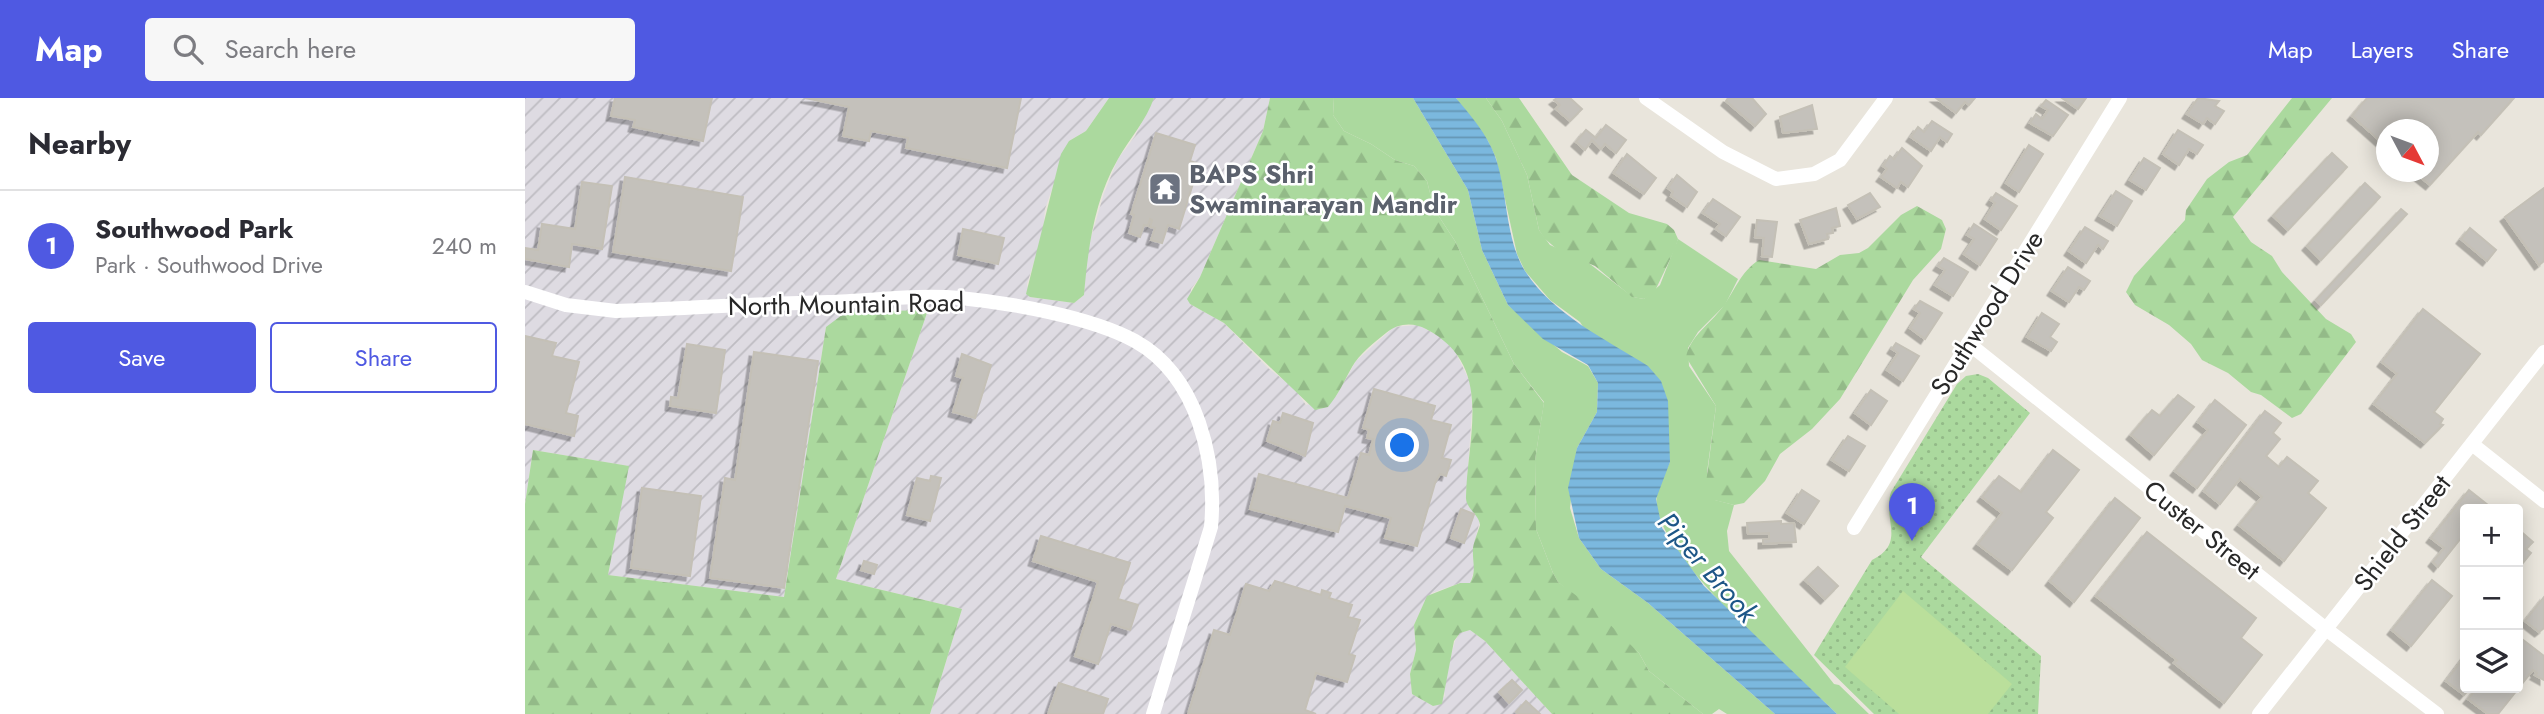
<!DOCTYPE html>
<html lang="en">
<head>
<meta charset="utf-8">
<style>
  :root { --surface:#fff; --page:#f7f7f7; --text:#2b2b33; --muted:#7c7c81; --line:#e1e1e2; --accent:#4f59e2 }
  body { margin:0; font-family:Jost,sans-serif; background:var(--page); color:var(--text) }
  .controls { position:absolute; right:21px; bottom:21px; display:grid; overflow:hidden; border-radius:7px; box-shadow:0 4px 18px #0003 }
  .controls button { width:63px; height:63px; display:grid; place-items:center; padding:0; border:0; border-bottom:2px solid var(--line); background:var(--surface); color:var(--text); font:35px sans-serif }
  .compass { position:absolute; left:1851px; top:21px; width:63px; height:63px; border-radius:50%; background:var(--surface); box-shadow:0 4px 18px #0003; rotate:131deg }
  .you { position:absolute; left:878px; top:348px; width:24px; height:24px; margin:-18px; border:5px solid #fff; border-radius:50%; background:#1a73e8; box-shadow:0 0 0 10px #1a73e833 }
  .badge { display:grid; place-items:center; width:46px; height:46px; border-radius:50%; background:var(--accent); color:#fff; font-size:23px; font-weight:700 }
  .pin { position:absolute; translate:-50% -58px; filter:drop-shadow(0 2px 4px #0008) }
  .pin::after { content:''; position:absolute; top:37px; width:24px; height:21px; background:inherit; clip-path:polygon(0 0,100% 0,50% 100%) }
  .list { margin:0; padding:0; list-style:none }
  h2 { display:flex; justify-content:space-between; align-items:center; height:91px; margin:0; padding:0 28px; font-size:30px }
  h2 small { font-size:23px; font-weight:400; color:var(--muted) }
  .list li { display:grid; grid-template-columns:46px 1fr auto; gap:21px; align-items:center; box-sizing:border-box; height:112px; padding:0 28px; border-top:2px solid var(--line) }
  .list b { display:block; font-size:26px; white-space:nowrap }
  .list p { margin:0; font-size:23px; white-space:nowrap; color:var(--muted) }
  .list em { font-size:23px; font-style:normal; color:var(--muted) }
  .actions { display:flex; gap:14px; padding:21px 28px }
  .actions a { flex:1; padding:16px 0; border:2px solid var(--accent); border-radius:7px; text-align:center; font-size:24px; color:var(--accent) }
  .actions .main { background:var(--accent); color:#fff }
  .icon { flex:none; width:38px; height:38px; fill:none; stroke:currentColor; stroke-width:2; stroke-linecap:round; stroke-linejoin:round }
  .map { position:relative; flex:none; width:2019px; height:616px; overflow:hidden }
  header { display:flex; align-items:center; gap:42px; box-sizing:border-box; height:98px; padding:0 35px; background:var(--accent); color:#fff }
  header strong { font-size:33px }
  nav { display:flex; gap:38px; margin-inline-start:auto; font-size:24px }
  .search { width:490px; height:63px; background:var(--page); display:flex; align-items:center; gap:18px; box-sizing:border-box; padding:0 24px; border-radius:7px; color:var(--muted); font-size:26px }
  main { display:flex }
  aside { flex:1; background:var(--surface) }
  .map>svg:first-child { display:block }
  .industrial { fill:url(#industrial-furrows) }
  .grass { fill:#abd99e }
  .forest { fill:url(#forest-firs) }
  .park { fill:url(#park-dots) }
  .pitch { fill:#badf9b }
  .water { fill:url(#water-rules) }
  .building { fill:#c4c1bb; stroke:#c4c0b6; stroke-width:2; filter:url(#shadow) }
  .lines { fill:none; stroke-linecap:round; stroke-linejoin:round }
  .minor { stroke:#fff; stroke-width:14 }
  .labels { text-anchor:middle; stroke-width:5; stroke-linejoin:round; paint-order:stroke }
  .worship-label { font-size:26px; font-weight:bold; fill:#5b616d; stroke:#fff; text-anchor:start }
  .street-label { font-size:26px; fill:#282828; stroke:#fff }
  .water-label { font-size:28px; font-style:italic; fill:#1d5687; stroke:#fff }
</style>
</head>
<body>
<header>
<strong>Map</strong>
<div class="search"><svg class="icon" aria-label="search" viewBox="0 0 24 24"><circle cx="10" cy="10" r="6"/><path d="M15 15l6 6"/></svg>Search here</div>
<nav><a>Map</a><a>Layers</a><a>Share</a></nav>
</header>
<main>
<aside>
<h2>Nearby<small></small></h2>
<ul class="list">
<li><span class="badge">1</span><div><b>Southwood Park</b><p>Park · Southwood Drive</p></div><em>240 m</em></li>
</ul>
<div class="actions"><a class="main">Save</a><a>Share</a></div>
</aside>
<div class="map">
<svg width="2019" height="616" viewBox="0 0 2019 616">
  <defs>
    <pattern id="industrial-furrows" width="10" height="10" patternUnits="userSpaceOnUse" patternTransform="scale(1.75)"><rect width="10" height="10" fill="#dedbe2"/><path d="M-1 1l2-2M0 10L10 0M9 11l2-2" fill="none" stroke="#bebcc2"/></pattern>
    <pattern id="forest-firs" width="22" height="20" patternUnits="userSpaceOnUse" patternTransform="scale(1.75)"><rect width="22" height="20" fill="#abd99e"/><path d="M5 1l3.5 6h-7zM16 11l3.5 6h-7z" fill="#93ba88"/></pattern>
    <pattern id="park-dots" width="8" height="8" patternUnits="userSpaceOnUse" patternTransform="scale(1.75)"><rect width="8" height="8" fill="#abd99e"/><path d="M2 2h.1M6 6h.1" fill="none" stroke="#93ba88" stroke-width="1.8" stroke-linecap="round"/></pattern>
    <pattern id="water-rules" width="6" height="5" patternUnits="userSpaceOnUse" patternTransform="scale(1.75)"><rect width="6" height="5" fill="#7bb8de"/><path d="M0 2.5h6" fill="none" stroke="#6596b4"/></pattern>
    <filter id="shadow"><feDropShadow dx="-4.5" dy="4.5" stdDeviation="0" flood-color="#0004"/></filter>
  </defs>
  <rect width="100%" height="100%" fill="#e9e5dc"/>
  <polygon class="industrial" points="0,0 584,0 561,33 544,43 520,111 518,136 502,186 505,199 549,205 559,197 562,153 579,95 593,61 610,38 629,0 745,0 738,33 675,179 666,191 665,206 699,225 743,270 770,291 781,307 811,298 831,263 869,229 893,227 914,238 929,251 946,286 947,312 941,399 955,422 948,451 951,466 945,486 935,485 907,495 900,503 889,527 891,552 885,576 887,596 908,608 920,598 918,588 930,543 935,535 945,532 960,543 1027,616 405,616 437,511 311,481 403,212 301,229 259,499 83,477 103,368 8,352 0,406"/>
  <g class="grass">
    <path d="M 584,0 L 629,0 C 621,23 605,40 593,61 C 569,102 563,151 559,197 L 549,205 L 505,199 L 501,196 L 536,56 L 544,43 L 561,33 Z"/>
    <polygon points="809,0 888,0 943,92 957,152 983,207 1037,254 1063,268 1073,285 1072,314 1052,350 1045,410 1054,440 1076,471 1123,505 1250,616 1202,616 1194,611 1187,616 1178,616 1124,573 1114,555 1033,484 1028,475 1011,431 1010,362 1019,304 989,266 930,143 909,111 902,83 889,68 870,62 846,46 819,33 808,17"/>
    <path d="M 931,0 L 961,0 L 977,23 L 1002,77 L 1014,132 L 1025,147 L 1061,163 L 1108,199 L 1119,201 L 1135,187 L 1153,141 L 1213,181 L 1200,207 L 1173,234 L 1163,250 L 1164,268 L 1191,308 L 1182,374 L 1190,402 L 1209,407 L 1202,433 L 1204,453 L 1309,586 L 1314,587 L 1344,616 L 1312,616 C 1268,573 1141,467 1132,409 C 1129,393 1138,379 1145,364 L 1055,224 L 1025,202 L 1000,173 L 992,156 L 971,60 L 963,43 Z"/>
  </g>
  <g class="forest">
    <path d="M 745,0 L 809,0 L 808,17 L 819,33 L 846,46 L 870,62 L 889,68 L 902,83 L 909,111 L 930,143 L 989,266 L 1019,305 L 1010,362 L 1011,431 L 1028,475 L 1033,484 L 1068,510 L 1114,555 L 1124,573 L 1178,616 L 1027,616 L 960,543 L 945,532 L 935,535 L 929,543 L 917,606 L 908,608 L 887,596 L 885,576 L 891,552 L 889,527 L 902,498 L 935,485 L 945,485 C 952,473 947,463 948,450 C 949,443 953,434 955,427 C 954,416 940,410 941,399 C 942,338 970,267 901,231 C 888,224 873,225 861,235 C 850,244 834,256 827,269 C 819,283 814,296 803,309 L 790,312 L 699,225 L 665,206 L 662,201 L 675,179 L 738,33 Z"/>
    <polygon points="961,0 994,0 1047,77 1104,115 1142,126 1149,132 1153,141 1150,151 1129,195 1119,201 1107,199 1070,168 1034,153 1019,140 1014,132 1002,77 977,23"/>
    <polygon points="1767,0 1807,0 1708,119 1726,144 1747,158 1757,174 1801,221 1826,236 1831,244 1776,316 1767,320 1736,297 1726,294 1703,275 1677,262 1666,246 1644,227 1610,207 1601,194 1609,178 1660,122 1661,112 1682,81 1704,64 1722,57"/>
    <path d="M 1392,108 L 1417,122 L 1421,131 L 1416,151 L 1388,182 L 1315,301 L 1287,331 L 1255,356 L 1240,383 L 1219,405 L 1209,407 L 1189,402 L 1181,385 L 1191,308 L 1161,259 C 1166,237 1184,227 1197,210 C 1210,193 1215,174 1234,162 L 1291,171 L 1315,157 L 1334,155 L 1343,150 L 1376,117 Z"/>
    <polygon points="403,212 311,481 437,511 405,616 0,616 0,406 8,352 104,368 83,477 259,499 301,229 321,214"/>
  </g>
  <path class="park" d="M 1453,276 L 1463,280 L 1505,315 L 1396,459 L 1516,558 L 1513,616 L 1349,616 L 1289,557 L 1347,462 C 1382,445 1357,421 1366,394 L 1432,286 L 1441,278 Z"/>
  <polygon class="pitch" points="1378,493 1487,586 1463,616 1374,616 1320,569"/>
  <path class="water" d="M 888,0 L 931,0 C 946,18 962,36 970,58 C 983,95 980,140 1000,173 C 1027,216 1082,242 1123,268 L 1136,283 L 1143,303 L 1145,364 L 1131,401 L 1137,430 L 1179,488 L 1312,616 L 1250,616 L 1123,505 L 1076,471 L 1054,440 L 1043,390 L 1052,350 L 1072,314 L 1073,285 L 1063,267 L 1018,241 L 983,207 L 957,152 L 943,92 Z"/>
  <g class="building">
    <polygon points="90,0 187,0 178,43 108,29 110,22 86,18"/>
    <polygon points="280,0 496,0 482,70 381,50 383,40 346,33 344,43 318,38 324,9"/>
    <polygon points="1032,0 1045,0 1057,11 1045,23 1031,11 1035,7 1029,2"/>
    <polygon points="1203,0 1227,0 1241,16 1230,28 1201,3"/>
    <polygon points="1411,0 1450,0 1444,7 1440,4 1431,15"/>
    <polygon points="1537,0 1561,0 1553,11"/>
    <polygon points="1673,0 1694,3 1690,8 1699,13 1690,26 1682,20 1678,26 1662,16"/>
    <polygon points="1842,0 1989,0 1956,37 1953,34 1905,87 1889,74 1904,74 1904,32 1862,32 1862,49 1827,18"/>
    <polygon points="1521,2 1543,17 1528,38 1505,25 1511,16 1517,21 1523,12 1516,8"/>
    <polygon points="1287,7 1292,31 1258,35 1255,19"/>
    <polygon points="1407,23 1427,36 1422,44 1415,39 1406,53 1386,39 1393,29 1399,34"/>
    <polygon points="1081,27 1101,42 1091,55 1080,46 1076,51 1067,42 1060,52 1051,44 1061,32 1071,40"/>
    <polygon points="1653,32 1678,47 1672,56 1664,51 1654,67 1638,56"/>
    <polygon points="631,35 670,47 665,63 674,66 654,131 643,127 637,145 626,142 630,130 625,129 627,122 625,121 623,128 619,127 615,139 604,135 609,117 606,116"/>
    <polygon points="1504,47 1518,56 1494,94 1481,85"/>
    <polygon points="1377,50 1397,68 1383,89 1376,84 1372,90 1356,79 1362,71 1358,68 1365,58 1369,61"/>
    <polygon points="1807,55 1822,69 1763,132 1748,118"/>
    <polygon points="1102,56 1131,80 1119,96 1089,75"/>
    <polygon points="1619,60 1635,70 1621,92 1605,82"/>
    <polygon points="1152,77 1172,94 1162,109 1146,98 1148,94 1143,90"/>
    <polygon points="100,79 218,99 206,173 88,154"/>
    <polygon points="57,84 87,88 77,151 47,146 44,169 0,161 0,150 13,152 17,126 50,131"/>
    <polygon points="1840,85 1855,99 1796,162 1782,148"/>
    <polygon points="2019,90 2019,163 2014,167 1980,119"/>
    <polygon points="1591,93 1607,103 1592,128 1575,118"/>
    <polygon points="1345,95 1355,109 1332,121 1323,107"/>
    <polygon points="1471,95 1492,108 1476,132 1460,121 1470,105 1466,102"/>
    <polygon points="1188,101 1215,119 1201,138 1191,131 1195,126 1178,115"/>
    <polygon points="1311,110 1315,128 1307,130 1308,135 1302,136 1303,141 1284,146 1275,122"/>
    <polygon points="1876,111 1882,116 1796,207 1791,202"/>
    <polygon points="1232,122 1252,124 1247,159 1237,158 1239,140 1230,139"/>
    <polygon points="1449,126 1472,141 1455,167 1439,156 1449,141 1442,137"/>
    <polygon points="1560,129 1583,143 1578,151 1573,147 1561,165 1544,153"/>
    <polygon points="1945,130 1971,152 1962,163 1936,141"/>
    <polygon points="438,131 479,140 473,166 433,157"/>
    <polygon points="1419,160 1443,174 1428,198 1410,187 1420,172 1413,168"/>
    <polygon points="1543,169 1565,183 1559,192 1554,189 1544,204 1527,193"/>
    <polygon points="1395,203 1417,215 1400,241 1385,230 1395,215 1389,211"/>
    <polygon points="1898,211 1955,256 1909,314 1918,321 1915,326 1918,327 1900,345 1849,306 1872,276 1857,264"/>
    <polygon points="1517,215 1534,226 1525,239 1532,244 1526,253 1502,239"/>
    <polygon points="0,238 31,245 27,258 54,264 41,315 53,318 49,338 0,326"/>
    <polygon points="1371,245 1394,258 1378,283 1362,272 1373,255 1367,251"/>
    <polygon points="162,246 200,252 191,315 145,308 146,299 153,300"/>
    <polygon points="229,254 293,263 259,490 185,480 200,380 210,382"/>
    <polygon points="437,256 466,267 450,320 428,314 438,280 431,278"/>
    <polygon points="849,291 910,308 906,322 926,327 917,360 926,362 921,378 915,376 910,385 892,448 860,440 866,420 820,408 813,434 725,411 734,376 823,400 836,355 844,357 848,341 842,340 844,332 838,330"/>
    <polygon points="1346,292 1362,303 1346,327 1330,315"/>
    <polygon points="1653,297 1669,309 1629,357 1606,337 1627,312 1635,318"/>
    <polygon points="1690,302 1721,327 1672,390 1650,373 1683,332 1673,324"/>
    <polygon points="1740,313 1756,325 1748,335 1755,341 1741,358 1754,369 1762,359 1793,383 1783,395 1801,410 1759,463 1714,427 1737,399 1715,381 1695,406 1679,393"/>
    <polygon points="758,315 788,325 780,358 742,343 748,323 755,325"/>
    <polygon points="1323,338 1340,348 1324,373 1307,362"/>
    <polygon points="1528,352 1554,372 1521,414 1528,420 1487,472 1453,446 1477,415 1457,399 1474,378 1496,394"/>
    <polygon points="406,378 416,380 405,423 382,417 392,380 405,383"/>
    <polygon points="117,390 176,398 165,478 106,470"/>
    <polygon points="1277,392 1294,403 1279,426 1262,415"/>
    <polygon points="1944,392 1963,407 1959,411 1940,411 1940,435 1913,469 1908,464 1919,450 1906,440"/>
    <polygon points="1590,400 1615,420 1549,504 1525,483"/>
    <polygon points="936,411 949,416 939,445 926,440"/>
    <polygon points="1256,423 1256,426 1269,425 1271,444 1238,446 1238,441 1244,441 1244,435 1223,436 1222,425"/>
    <polygon points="1993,431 2008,444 2001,451 2006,455 1993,471"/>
    <polygon points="1622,434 1731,520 1716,540 1737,557 1699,605 1649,565 1652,562 1571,498"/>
    <polygon points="516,438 605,465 593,501 613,507 605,532 586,526 573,566 550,558 573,484 508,463"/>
    <polygon points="339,463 352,467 349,476 336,472"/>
    <polygon points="1293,469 1313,488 1300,501 1280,482"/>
    <polygon points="1907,482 1927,498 1886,548 1867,532"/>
    <polygon points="750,483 796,497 797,492 806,495 804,500 827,507 823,519 835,522 824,556 830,558 822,584 791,575 780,612 791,616 663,616 689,532 705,537 721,486 744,493"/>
    <polygon points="2019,499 2019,530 2014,534 2000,523"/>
    <polygon points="1993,538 2019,558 2019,582 2010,577 2012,575 2008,572 1973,616 1963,616 1943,601 1952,590 1993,590"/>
    <polygon points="1940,558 1940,590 1945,590 1939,597 1921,583"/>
    <polygon points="987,582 997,592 984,605 974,594"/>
    <polygon points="534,585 583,601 578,616 523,616"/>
    <polygon points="1001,603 1015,616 993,616 991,614"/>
  </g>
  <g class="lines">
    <g class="minor">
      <polyline points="1121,0 1198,54 1251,81 1289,76 1315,62 1361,0"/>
      <path d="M 0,194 L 41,207 L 91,213 C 161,210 232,206 303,204 C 346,203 393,196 435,200 C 486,205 566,219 610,243 C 673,278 692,363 686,429 L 628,616"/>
      <polyline points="1443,245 1801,531 1912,616"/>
      <polyline points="1947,346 2019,403"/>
      <polyline points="1329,430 1595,0"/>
      <polyline points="1734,616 2019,254"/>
    </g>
  </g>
  <defs>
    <symbol id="temple-square" viewBox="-11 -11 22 22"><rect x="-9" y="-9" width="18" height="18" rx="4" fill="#6b7280" stroke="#fff"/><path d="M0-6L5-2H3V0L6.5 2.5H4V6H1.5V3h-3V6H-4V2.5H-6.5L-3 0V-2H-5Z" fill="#fff"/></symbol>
  </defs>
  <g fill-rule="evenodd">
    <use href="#temple-square" x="621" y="72" width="38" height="38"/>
  </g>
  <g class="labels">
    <g class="worship-label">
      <text x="664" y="85">BAPS Shri<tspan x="664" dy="30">Swaminarayan Mandir</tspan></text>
    </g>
    <g class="street-label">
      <text transform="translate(321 206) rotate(-1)" y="9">North Mountain Road</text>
      <text transform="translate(1462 215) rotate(-58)" y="9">Southwood Drive</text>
      <text transform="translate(1677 432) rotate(39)" y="9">Custer Street</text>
      <text transform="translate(1877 435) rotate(-52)" y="9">Shield Street</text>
    </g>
    <g class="water-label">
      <text transform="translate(1183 469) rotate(49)" y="10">Piper Brook</text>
    </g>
  </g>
</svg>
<div class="controls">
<button>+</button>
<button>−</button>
<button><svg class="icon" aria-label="layers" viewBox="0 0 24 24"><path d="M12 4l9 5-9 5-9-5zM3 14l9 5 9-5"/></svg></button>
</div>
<svg class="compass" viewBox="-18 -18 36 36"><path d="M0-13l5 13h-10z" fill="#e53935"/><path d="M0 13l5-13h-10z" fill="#7c7c81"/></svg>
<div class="you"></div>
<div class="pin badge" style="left:1387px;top:443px">1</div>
</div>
</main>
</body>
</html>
